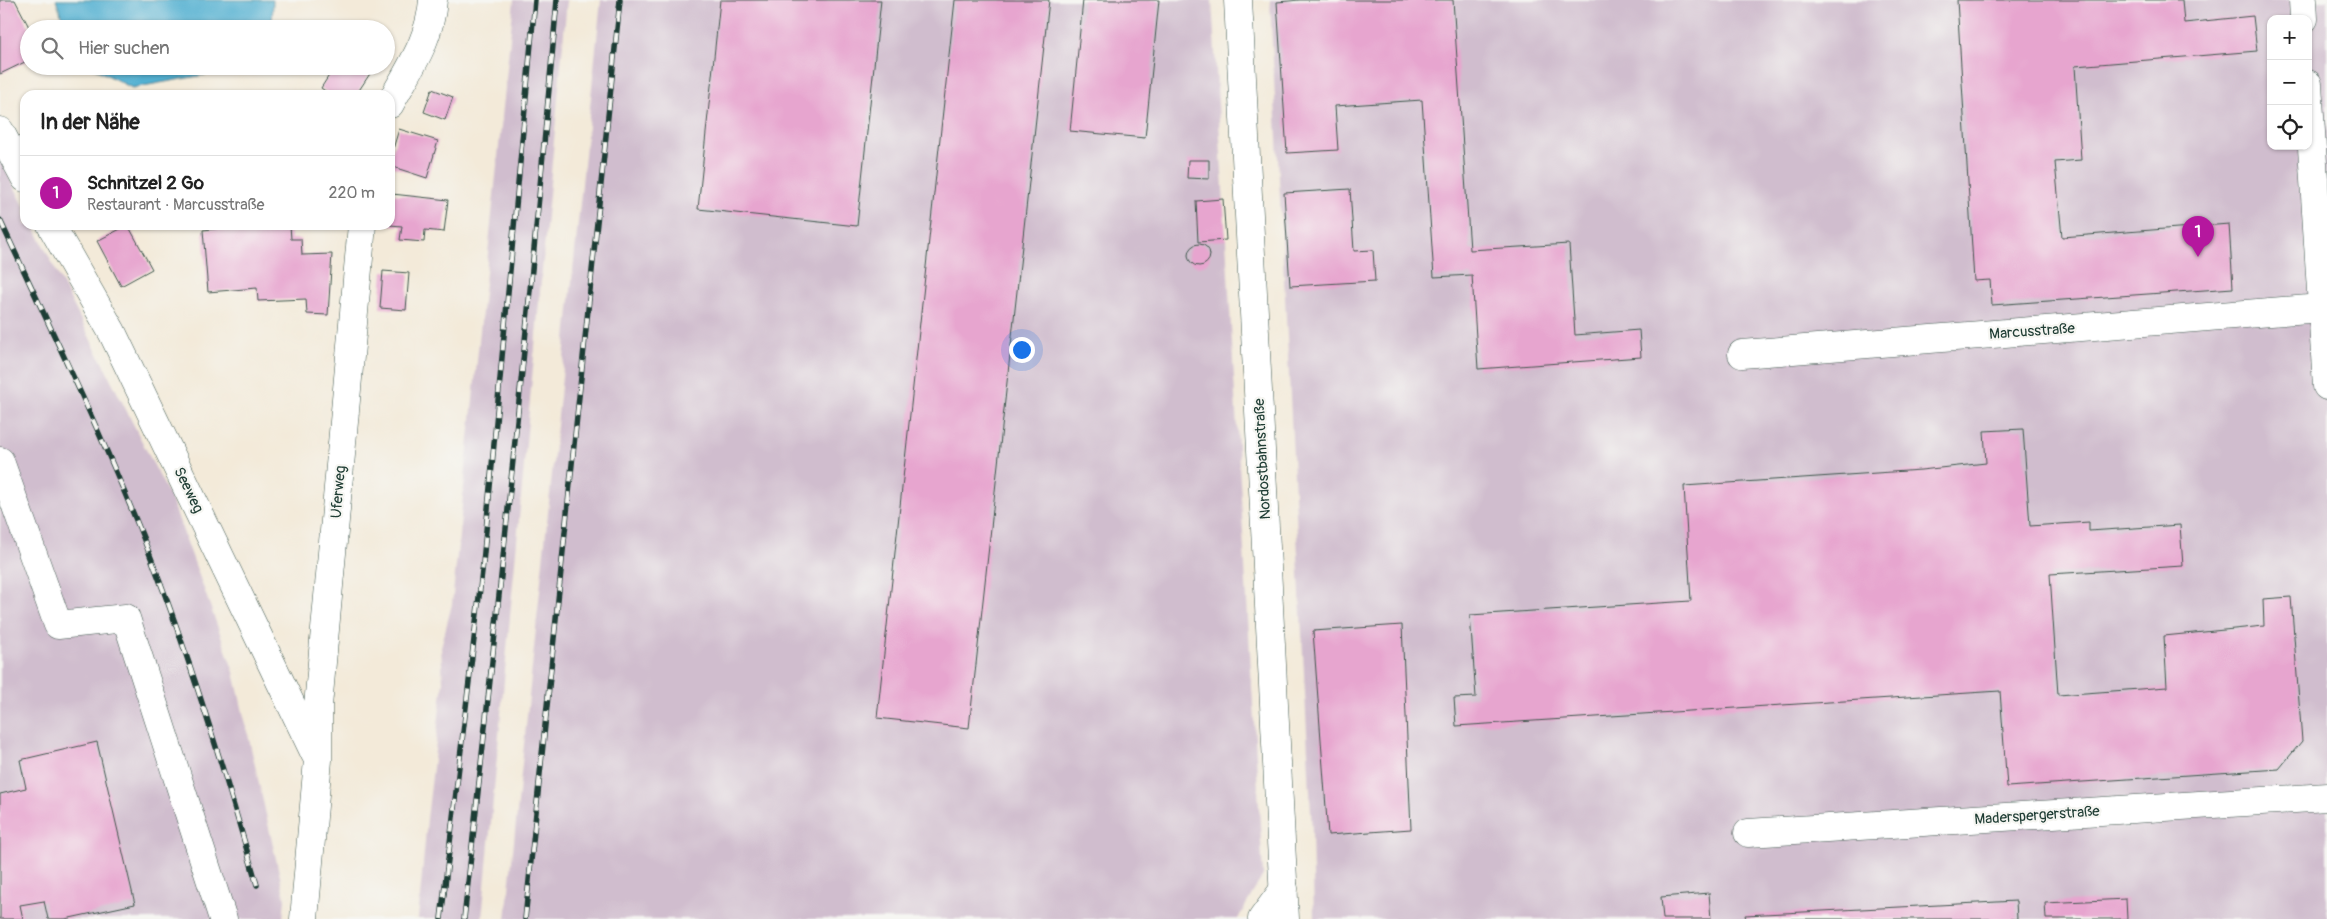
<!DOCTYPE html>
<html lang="de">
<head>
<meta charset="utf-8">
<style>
  :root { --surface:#fff; --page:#f2f2f2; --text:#222; --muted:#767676; --line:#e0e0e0; --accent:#b5179e }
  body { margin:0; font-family:Pangolin,sans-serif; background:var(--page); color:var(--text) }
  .controls { position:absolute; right:15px; top:15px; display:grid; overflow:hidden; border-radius:10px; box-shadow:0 1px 4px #0004 }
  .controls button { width:45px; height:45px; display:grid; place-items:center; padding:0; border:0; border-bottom:1px solid var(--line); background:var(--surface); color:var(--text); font:25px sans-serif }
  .you { position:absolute; left:1021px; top:349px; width:18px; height:18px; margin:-12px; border:4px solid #fff; border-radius:50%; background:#1a73e8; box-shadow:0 0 0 8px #1a73e833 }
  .badge { display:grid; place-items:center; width:32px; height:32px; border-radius:50%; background:var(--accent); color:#fff; font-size:16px; font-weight:700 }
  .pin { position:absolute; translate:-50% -41px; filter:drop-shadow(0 1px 2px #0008) }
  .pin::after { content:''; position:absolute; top:26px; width:18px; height:15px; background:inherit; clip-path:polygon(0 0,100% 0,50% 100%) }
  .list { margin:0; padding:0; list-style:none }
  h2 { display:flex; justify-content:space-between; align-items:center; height:65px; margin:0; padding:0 20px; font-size:21px }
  h2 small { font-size:16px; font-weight:400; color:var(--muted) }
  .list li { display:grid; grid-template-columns:32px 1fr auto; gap:15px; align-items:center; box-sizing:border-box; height:75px; padding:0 20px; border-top:1px solid var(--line) }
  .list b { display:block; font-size:19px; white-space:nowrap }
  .list p { margin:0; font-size:16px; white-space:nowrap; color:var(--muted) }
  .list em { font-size:16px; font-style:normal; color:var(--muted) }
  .icon { flex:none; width:28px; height:28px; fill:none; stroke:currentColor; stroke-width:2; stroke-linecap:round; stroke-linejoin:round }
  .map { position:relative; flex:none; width:2327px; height:919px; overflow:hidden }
  .search { position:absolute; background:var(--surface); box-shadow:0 1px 4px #0004; left:20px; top:20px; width:375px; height:55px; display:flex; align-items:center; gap:12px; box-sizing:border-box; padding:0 18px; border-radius:28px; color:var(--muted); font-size:19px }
  .panel { position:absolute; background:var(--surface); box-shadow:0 1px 4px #0004; left:20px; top:90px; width:375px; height:140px; border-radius:15px }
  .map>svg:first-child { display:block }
  .industrial { fill:#d0bdce; fill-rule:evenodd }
  .water { fill:#53b0d1; stroke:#397682 }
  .building { fill:#e7a5cf }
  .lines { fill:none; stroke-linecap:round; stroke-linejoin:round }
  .minor-casing { stroke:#3f574d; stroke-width:29 }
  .minor { stroke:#fff; stroke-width:28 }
  .rail-casing { stroke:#1f3d34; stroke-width:5.5 }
  .rail { stroke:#f6f6f2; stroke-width:4; stroke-dasharray:11; stroke-linecap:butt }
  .labels { text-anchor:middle; stroke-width:4.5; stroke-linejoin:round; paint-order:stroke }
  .street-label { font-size:15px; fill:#1f3d34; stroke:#f6f6f2 }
</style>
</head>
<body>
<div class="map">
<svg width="2327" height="919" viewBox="0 0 2327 919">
  <rect width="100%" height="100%" fill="#f6f6f2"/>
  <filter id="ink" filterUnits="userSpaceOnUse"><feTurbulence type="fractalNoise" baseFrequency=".02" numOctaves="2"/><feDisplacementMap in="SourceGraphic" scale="10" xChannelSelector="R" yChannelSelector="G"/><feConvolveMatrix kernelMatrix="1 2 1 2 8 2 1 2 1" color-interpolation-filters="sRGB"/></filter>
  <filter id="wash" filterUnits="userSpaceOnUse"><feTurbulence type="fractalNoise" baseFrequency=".0096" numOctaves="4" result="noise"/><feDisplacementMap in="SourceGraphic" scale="20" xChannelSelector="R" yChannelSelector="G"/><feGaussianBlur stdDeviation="1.12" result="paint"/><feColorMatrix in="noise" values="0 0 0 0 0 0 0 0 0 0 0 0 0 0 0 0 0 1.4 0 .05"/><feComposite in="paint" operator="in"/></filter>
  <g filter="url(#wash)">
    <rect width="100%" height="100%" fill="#f3ead9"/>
    <g class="industrial">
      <polygon points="514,0 567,0 482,919 418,919 427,819 443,682 441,647 452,604"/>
      <polygon points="601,0 1212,0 1263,875 1238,919 506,919"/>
      <path d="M 1270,0 L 2327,0 L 2327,919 L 1314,919 L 1312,832 ZM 2271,19 L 2308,19 L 2308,146 L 2271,146 Z"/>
      <polygon points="0,158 25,208 25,225 33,225 172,501 234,672 285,899 283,919 0,919"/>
    </g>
    <g class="water">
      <polygon points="56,0 273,0 272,29 66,29"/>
      <polygon points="90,66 254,66 132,88"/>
    </g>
    <g id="blocks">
      <g class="building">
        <polygon points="0,0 15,0 30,29 29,60 0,74"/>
        <polygon points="720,0 881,0 857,226 698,209"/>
        <polygon points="955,0 1049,0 969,728 877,718"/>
        <polygon points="1083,0 1159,0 1145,138 1070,131"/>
        <polygon points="1300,0 1453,0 1470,250 1569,244 1575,335 1639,330 1641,357 1478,369 1472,275 1434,277 1422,100 1335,106 1338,150 1287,153 1277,2"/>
        <polygon points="1957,0 2182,0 2184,23 2253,16 2257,51 2075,66 2081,160 2055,162 2062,237 2229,224 2233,288 1992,305 1990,280 1974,281"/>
        <polygon points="335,66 375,66 356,95 331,95 321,88"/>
        <polygon points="432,89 453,97 445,120 424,112"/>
        <polygon points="399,129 438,141 427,178 390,166 390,159"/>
        <polygon points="1188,160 1209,160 1209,179 1187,178"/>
        <polygon points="1350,189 1354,251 1373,250 1375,281 1290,286 1284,193"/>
        <polygon points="392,194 448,200 444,232 425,230 424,242 400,240 402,226 390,225"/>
        <polygon points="1223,199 1226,240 1198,242 1196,201"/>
        <polygon points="128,225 152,269 121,286 97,241"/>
        <polygon points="251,225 290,225 291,239 301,239 302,255 332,254 328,315 307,314 306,299 258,301 257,288 208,292 203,230"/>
        <circle cx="1199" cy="255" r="11"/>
        <polygon points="383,271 409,273 406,310 380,308"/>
        <polygon points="2023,429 2030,526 2089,522 2089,531 2180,525 2183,566 2050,574 2058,695 2167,687 2164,636 2264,626 2263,599 2291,597 2302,741 2279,769 2007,787 2000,691 1456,726 1454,698 1476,697 1470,615 1691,601 1684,486 1921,470 1986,463 1984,431"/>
        <polygon points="1402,625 1411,829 1328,835 1313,631"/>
        <polygon points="97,742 135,904 65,919 48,919 44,901 20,905 23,919 0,919 0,794 26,788 20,760"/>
        <polygon points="1709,893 1711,919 1663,919 1661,897"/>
        <polygon points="2126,899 2127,919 2046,919 2045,903"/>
        <polygon points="2016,901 2017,919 1746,919 1745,915"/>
      </g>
    </g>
  </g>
  <g filter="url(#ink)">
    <use href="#blocks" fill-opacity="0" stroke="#3f574d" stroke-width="1"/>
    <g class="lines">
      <defs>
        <g id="minor">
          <polyline points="1238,0 1285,919"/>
          <polyline points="2303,0 2304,19"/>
          <polyline points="2308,84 2327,386"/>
          <path d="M 390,104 C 409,69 430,41 433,0"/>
          <polyline points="0,131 25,178"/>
          <polyline points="51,225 112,332 315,754"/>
          <polyline points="1742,354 2321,308"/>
          <polyline points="0,461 58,625 126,618 223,919"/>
          <polyline points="1748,833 2327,797"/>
          <polyline points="304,919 318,760 318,706 362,225"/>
          <polyline points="1262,919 1284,889"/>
        </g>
      </defs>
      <use href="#minor" class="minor-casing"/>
      <use href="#minor" class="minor"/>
      <defs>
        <g id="rail">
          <path d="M 0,220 C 55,338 112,454 158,576 C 196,677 227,781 257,885"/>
          <polyline points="441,919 483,563 535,0"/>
          <path d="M 464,919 C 498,613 530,307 557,0"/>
          <polyline points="525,919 620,0"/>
        </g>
      </defs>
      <use href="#rail" class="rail-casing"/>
      <use href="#rail" class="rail"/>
    </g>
  </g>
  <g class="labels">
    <g class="street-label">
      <text transform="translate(2032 331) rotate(-4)" y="5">Marcusstraße</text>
      <text transform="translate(1262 459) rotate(-93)" y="5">Nordostbahnstraße</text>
      <text transform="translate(189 490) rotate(64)" y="5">Seeweg</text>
      <text transform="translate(338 492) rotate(-85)" y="5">Uferweg</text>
      <text transform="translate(2037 815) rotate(-4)" y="5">Maderspergerstraße</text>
    </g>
  </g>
</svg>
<div class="controls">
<button>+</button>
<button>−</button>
<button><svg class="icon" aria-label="locate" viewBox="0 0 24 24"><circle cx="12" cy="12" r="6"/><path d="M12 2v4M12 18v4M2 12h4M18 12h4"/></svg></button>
</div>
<div class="you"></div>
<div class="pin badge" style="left:2198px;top:257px">1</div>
<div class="search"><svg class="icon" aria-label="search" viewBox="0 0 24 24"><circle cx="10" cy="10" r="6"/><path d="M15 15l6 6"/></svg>Hier suchen</div>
<section class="panel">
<h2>In der Nähe<small></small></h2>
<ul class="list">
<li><span class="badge">1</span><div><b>Schnitzel 2 Go</b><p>Restaurant · Marcusstraße</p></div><em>220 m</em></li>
</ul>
</section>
</div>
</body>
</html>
